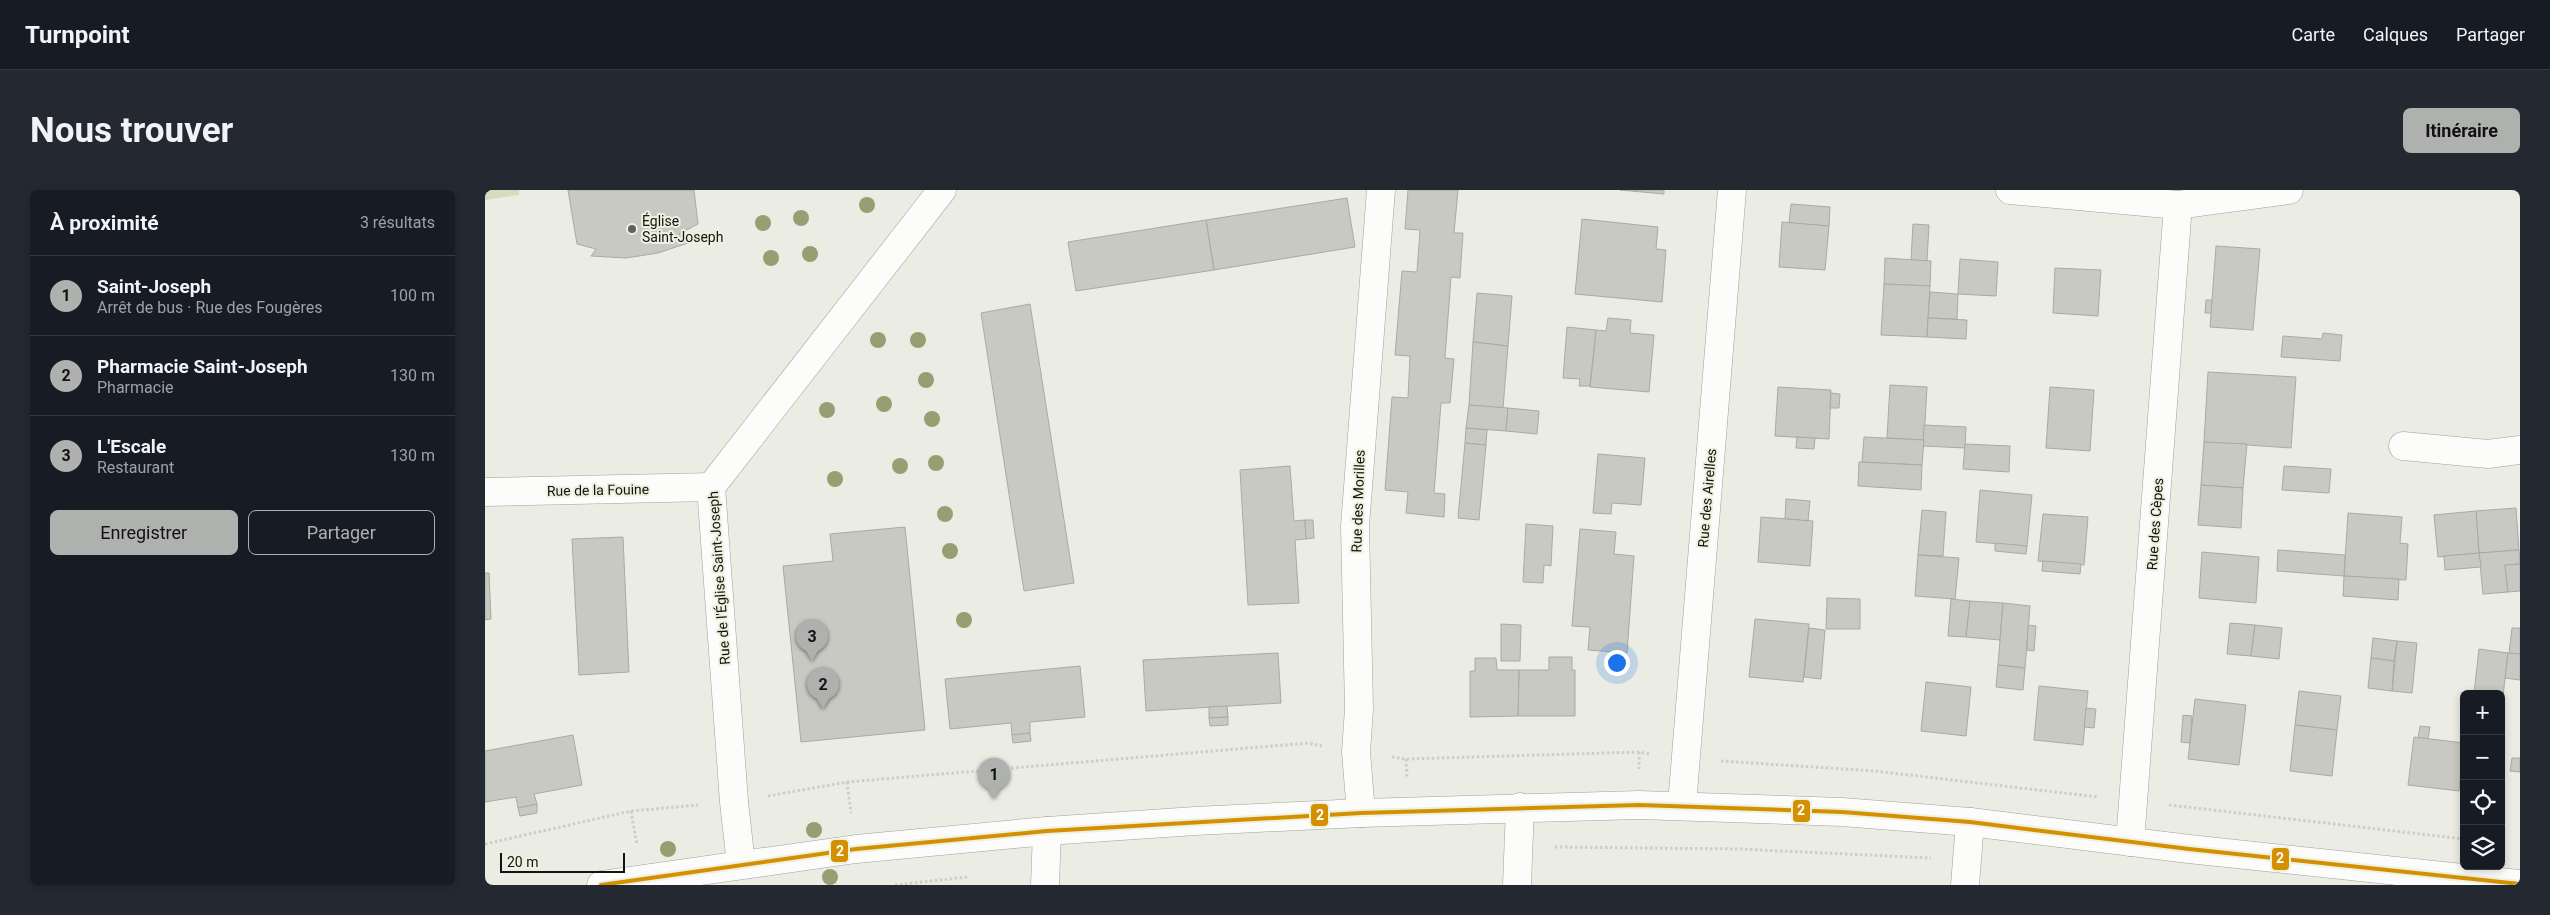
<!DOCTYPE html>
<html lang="fr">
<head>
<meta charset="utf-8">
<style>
  :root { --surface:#171b24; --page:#242831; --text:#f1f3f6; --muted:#9ea1a6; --line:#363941; --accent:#afb1af }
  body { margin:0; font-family:Roboto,sans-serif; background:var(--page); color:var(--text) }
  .controls { position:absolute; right:15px; bottom:15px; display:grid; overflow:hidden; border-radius:8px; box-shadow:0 2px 8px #0003 }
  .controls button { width:45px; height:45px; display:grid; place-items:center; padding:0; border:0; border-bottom:1px solid var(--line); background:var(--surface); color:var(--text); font:25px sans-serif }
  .scale { position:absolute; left:15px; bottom:12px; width:125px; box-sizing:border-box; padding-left:5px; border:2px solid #13140e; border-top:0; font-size:14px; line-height:18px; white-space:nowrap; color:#13140e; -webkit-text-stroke:4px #edf1e0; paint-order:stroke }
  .you { position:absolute; left:1131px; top:472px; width:18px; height:18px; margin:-12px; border:4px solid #fff; border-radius:50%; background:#1a73e8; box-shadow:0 0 0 8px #1a73e833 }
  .badge { display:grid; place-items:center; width:32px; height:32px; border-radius:50%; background:var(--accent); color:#111; font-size:16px; font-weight:700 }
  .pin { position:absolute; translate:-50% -41px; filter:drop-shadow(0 1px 2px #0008) }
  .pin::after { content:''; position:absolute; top:26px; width:18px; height:15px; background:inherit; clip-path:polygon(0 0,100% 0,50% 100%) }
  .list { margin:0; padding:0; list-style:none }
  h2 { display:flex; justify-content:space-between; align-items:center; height:65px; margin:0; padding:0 20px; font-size:21px }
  h2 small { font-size:16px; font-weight:400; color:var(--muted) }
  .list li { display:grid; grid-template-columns:32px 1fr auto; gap:15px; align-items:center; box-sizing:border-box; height:80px; padding:0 20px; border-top:1px solid var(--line) }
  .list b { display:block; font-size:19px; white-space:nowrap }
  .list p { margin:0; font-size:16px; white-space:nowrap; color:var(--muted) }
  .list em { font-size:16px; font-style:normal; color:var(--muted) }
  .actions { display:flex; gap:10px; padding:15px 20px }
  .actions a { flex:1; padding:11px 0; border:1px solid var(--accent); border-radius:8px; text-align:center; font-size:18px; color:var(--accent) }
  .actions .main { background:var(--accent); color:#111 }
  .icon { flex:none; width:28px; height:28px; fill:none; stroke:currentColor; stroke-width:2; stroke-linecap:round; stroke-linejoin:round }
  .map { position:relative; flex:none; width:2035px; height:695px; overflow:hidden; border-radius:8px }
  header { display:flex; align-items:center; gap:30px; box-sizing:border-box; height:70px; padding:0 25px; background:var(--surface); border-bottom:1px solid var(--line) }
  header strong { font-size:24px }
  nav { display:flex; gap:28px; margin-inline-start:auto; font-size:18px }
  .intro { display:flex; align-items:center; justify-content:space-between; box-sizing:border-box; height:120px; padding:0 30px }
  h1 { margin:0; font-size:35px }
  .button { padding:12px 22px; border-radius:8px; background:var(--accent); color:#111; font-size:18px; font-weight:700 }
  main { display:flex; gap:30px; padding:0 30px }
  aside { flex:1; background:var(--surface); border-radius:8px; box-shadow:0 2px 8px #0003 }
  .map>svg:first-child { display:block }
  .green { fill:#d6dbbe }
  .building { fill:#c7c9c2; stroke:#a9aaa4 }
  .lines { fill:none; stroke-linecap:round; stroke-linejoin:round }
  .minor-casing { stroke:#a0a19b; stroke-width:29 }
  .path { stroke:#cdcdca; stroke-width:3; stroke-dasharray:2.5 2.5; stroke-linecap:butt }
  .minor { stroke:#fcfcfb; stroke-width:28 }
  .bus-1-casing { stroke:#edf1e0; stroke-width:8 }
  .bus-1 { stroke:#d59002; stroke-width:4 }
  .tree { fill:#989e71 }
  .poi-dot { fill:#5f6059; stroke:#edf1e0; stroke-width:2 }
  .labels { text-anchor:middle; stroke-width:4; stroke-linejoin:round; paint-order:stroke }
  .poi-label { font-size:14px; fill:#13140e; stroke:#edf1e0; text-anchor:start }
  .street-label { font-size:14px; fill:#13140e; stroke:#edf1e0 }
  .line-badge { stroke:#edf1e0; stroke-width:2 }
  .badge-label { font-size:14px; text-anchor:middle; font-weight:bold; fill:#fff }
</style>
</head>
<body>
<header>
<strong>Turnpoint</strong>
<nav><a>Carte</a><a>Calques</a><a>Partager</a></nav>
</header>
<div class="intro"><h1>Nous trouver</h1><a class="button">Itinéraire</a></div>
<main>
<aside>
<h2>À proximité<small>3 résultats</small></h2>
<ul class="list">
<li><span class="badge">1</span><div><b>Saint-Joseph</b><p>Arrêt de bus · Rue des Fougères</p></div><em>100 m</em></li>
<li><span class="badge">2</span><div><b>Pharmacie Saint-Joseph</b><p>Pharmacie</p></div><em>130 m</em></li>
<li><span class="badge">3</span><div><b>L'Escale</b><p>Restaurant</p></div><em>130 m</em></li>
</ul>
<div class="actions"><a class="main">Enregistrer</a><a>Partager</a></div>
</aside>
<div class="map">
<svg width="2035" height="695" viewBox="0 0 2035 695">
  <rect width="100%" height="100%" fill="#ebede4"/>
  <polygon class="green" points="0,0 34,0 34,5 0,10"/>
  <g class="building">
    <polygon points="83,0 209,0 213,34 194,44 203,53 173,63 141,68 106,66 111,59 92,54"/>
    <polygon points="923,0 973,0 969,43 978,43 975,88 966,87 960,168 969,169 965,213 956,213 949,303 960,304 959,327 921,323 923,302 900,300 907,207 923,208 925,166 910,165 917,81 932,82 935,40 920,39"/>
    <polygon points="1135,0 1179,0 1179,4"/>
    <polygon points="862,8 870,57 729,80 721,30"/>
    <polygon points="1306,14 1345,17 1344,36 1304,33"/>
    <polygon points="1097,29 1173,37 1171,59 1181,60 1177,112 1090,104"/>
    <polygon points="721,30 729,80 591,101 583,52"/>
    <polygon points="1297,32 1344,36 1340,80 1294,77"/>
    <polygon points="1428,34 1444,35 1442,71 1426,70"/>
    <polygon points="1731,56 1775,59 1768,140 1725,137"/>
    <polygon points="1400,68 1446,71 1445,96 1399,94"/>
    <polygon points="1475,69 1513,72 1511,106 1473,104"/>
    <polygon points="1570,78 1616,80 1613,126 1568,123"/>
    <polygon points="1399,94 1445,96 1442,147 1396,145"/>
    <polygon points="1445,102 1473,104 1472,129 1443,128"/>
    <polygon points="992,103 1027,106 1023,156 988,152"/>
    <polygon points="1721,110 1727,110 1726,123 1720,123"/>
    <polygon points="545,114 589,393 539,401 496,123"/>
    <polygon points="1123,128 1146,130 1145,143 1169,145 1164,202 1105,197 1111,140 1121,141"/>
    <polygon points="1443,128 1482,130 1481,149 1442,147"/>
    <polygon points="1082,137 1111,140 1105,196 1094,196 1095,189 1078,188"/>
    <polygon points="1838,143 1857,145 1855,171 1796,167 1798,146 1837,149"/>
    <polygon points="988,152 1023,156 1018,218 984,215"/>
    <polygon points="1723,182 1811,187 1806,258 1719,252"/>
    <polygon points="1405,195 1442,197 1439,250 1402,248"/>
    <polygon points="1293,197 1346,200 1344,249 1290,246"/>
    <polygon points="1565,197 1609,200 1605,261 1561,258"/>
    <polygon points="1346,203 1355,204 1354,218 1345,218"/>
    <polygon points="984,215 1023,218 1021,241 981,238"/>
    <polygon points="1023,218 1054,221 1052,244 1021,241"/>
    <polygon points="1439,235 1481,237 1480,258 1438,256"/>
    <polygon points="981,238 1002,240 1001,255 980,253"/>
    <polygon points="1312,247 1330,248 1329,259 1311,258"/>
    <polygon points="1379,247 1439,250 1437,275 1377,272"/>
    <polygon points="1719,252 1762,254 1758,298 1716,295"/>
    <polygon points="980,253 1001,255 994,330 973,328"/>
    <polygon points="1480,254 1525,256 1524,282 1478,279"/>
    <polygon points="1113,264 1160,268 1156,315 1127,313 1126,324 1108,323"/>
    <polygon points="1374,272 1437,275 1436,300 1373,296"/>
    <polygon points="805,276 809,331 820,330 821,349 810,350 814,413 763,415 755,280"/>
    <polygon points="1799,276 1846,279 1844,303 1797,300"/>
    <polygon points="1716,295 1758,298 1756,338 1713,335"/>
    <polygon points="1495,300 1547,305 1542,356 1491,352"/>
    <polygon points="1301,309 1325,311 1323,331 1300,329"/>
    <polygon points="2031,318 2034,360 1994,363 1991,321"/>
    <polygon points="1437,320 1461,322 1458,366 1433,365"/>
    <polygon points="1991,321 1994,363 1953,367 1949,325"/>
    <polygon points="1863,323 1917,327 1915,353 1923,354 1921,390 1859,386"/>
    <polygon points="1558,324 1603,327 1599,375 1553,371"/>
    <polygon points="1276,327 1328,331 1325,376 1273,372"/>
    <polygon points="820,330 828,330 829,348 821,349"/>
    <polygon points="1041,334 1068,336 1066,376 1059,375 1058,393 1038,392"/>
    <polygon points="420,337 440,540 316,552 298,376 348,371 345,344"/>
    <polygon points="1095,339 1131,342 1129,364 1149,366 1142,463 1103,460 1105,437 1087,436"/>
    <polygon points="138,347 144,482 94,485 87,349"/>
    <polygon points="1510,353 1542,356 1541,364 1510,361"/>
    <polygon points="1793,360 1860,365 1859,386 1792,381"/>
    <polygon points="2034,360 2035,374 2020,375 2023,402 1998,404 1994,363"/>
    <polygon points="1717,362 1774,367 1771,413 1714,408"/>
    <polygon points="1994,363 1996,377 1960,380 1959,366"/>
    <polygon points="1433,365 1474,368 1470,409 1430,406"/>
    <polygon points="1558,371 1596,374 1595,384 1557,381"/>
    <polygon points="2035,374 2035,401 2023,402 2020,375"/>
    <polygon points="0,383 4,383 6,429 0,430"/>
    <polygon points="1859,386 1914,389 1913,410 1858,406"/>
    <polygon points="1342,408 1375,409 1375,439 1341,439"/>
    <polygon points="1466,409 1485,411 1481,447 1463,446"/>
    <polygon points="1485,411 1518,413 1515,450 1481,447"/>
    <polygon points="1518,413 1545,416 1540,478 1513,475"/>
    <polygon points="1270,429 1324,434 1318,492 1264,487"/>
    <polygon points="1745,433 1770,435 1766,466 1742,464"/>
    <polygon points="1016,434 1036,435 1035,471 1016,471"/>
    <polygon points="1543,435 1551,436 1549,461 1542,460"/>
    <polygon points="1770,435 1797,438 1794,469 1766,466"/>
    <polygon points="1324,438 1340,440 1336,489 1319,487"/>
    <polygon points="2027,438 2035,438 2035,464 2024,463"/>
    <polygon points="1888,448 1912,451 1909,471 1886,468"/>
    <polygon points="1912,451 1932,453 1927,503 1907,501"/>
    <polygon points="1994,459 2023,463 2018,506 2016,504 1989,503"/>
    <polygon points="793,463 796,513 661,521 658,470"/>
    <polygon points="2023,463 2035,464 2035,490 2020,488"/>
    <polygon points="1064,467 1087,467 1087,480 1090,480 1090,526 1033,526 1034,480 1064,480"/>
    <polygon points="990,468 1011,468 1012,480 1034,480 1033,526 985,527 985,481 990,481"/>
    <polygon points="1886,468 1909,471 1907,501 1883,498"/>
    <polygon points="1513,475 1540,478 1538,500 1511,497"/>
    <polygon points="595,476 600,527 545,532 545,543 527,545 526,533 465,539 460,489"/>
    <polygon points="1441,492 1486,497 1481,546 1436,541"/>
    <polygon points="1554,496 1603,501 1598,555 1549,550"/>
    <polygon points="1814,501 1856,506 1852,540 1810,535"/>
    <polygon points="1710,509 1761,515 1754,575 1703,569"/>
    <polygon points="742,516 743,527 724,528 724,517"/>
    <polygon points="1601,518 1611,519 1609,538 1599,537"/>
    <polygon points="1698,525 1707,526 1705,553 1696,552"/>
    <polygon points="743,527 743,535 725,536 724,528"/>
    <polygon points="1810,535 1852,540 1847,586 1805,581"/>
    <polygon points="1935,536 1945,537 1943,549 1933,548"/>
    <polygon points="545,543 546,551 528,553 527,545"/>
    <polygon points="88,545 97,595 49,604 52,614 33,618 31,607 0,612 0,561"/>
    <polygon points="1929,547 1979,553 1974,601 1923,595"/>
    <polygon points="2027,568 2035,568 2035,582 2025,581"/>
    <polygon points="52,614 52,623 35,626 33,618"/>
  </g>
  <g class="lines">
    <defs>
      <g id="minor">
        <polyline points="1525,0 1693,15 1804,0"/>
        <polyline points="1918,256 2003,264 2035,260"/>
        <polyline points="0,302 226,297"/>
        <polyline points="1197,615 1247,0"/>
        <polyline points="876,623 871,562 874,519 870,336 896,0"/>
        <polyline points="1645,652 1693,15"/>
        <polyline points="256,674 249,612 226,297 457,0"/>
        <polyline points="116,695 371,659 562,641 710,631 876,623 1154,615 1357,622 1485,632 1704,659 2035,694"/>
        <polyline points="560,695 562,641"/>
        <polyline points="1032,695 1035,617"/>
        <polyline points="1480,695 1485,632"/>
      </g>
    </defs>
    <use href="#minor" class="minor-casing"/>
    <g class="path">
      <polyline points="1154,562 1154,579"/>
      <polyline points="907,567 921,569 1154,562 1165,564"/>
      <polyline points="921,569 922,587"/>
      <polyline points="1236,571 1390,581 1613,607"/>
      <polyline points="362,592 366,623"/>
      <polyline points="283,606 362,592 823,553 837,556"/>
      <polyline points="1684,615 1979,649"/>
      <polyline points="146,621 152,655"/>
      <polyline points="0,654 146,621 213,615"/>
      <polyline points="1070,657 1255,659 1446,668"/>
      <polyline points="410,695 482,687"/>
    </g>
    <use href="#minor" class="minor"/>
    <defs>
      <polyline id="bus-1" points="116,695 371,659 562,641 876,623 1154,615 1357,622 1485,632 1704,659 2035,694"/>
    </defs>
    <use href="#bus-1" class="bus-1-casing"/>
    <use href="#bus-1" class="bus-1"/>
  </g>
  <g class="tree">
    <circle cx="382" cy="15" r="8"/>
    <circle cx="316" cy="28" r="8"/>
    <circle cx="278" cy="33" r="8"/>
    <circle cx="325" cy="64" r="8"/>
    <circle cx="286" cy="68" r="8"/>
    <circle cx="393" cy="150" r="8"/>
    <circle cx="433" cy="150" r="8"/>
    <circle cx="441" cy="190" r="8"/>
    <circle cx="399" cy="214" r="8"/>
    <circle cx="342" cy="220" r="8"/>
    <circle cx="447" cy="229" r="8"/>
    <circle cx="451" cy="273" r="8"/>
    <circle cx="415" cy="276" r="8"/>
    <circle cx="350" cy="289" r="8"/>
    <circle cx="460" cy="324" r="8"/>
    <circle cx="465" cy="361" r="8"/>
    <circle cx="479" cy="430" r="8"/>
    <circle cx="329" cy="640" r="8"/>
    <circle cx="183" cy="659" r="8"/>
    <circle cx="345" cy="687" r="8"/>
  </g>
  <circle class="poi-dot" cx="147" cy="39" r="5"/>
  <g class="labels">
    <g class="poi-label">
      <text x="157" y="36">Église<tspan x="157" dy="16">Saint-Joseph</tspan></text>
    </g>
    <g class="street-label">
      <text transform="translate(113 300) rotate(-1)" y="5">Rue de la Fouine</text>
      <text transform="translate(1222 308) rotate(-85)" y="5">Rue des Airelles</text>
      <text transform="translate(873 311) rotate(-88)" y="5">Rue des Morilles</text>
      <text transform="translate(1670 334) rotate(-86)" y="5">Rue des Cèpes</text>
      <text transform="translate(234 388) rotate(-94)" y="5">Rue de l'Église Saint-Joseph</text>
    </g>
  </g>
  <g class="line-badge">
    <rect x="1307" y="609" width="19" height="24" rx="5" fill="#d59002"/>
    <rect x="825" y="613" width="19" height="24" rx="5" fill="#d59002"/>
    <rect x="345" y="649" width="19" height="24" rx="5" fill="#d59002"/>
    <rect x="1786" y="657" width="19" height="24" rx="5" fill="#d59002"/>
  </g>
  <g class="badge-label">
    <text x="1316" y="625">2</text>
    <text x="835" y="630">2</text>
    <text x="355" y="666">2</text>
    <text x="1795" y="673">2</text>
  </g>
</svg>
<div class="controls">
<button>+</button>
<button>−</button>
<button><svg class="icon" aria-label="locate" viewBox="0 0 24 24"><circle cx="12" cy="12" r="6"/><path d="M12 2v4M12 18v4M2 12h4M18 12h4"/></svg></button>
<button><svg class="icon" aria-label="layers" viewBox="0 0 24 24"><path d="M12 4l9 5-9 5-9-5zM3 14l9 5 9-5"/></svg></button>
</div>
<div class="scale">20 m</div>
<div class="you"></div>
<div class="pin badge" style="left:509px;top:609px">1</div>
<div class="pin badge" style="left:338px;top:519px">2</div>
<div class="pin badge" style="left:327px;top:471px">3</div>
</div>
</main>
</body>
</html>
